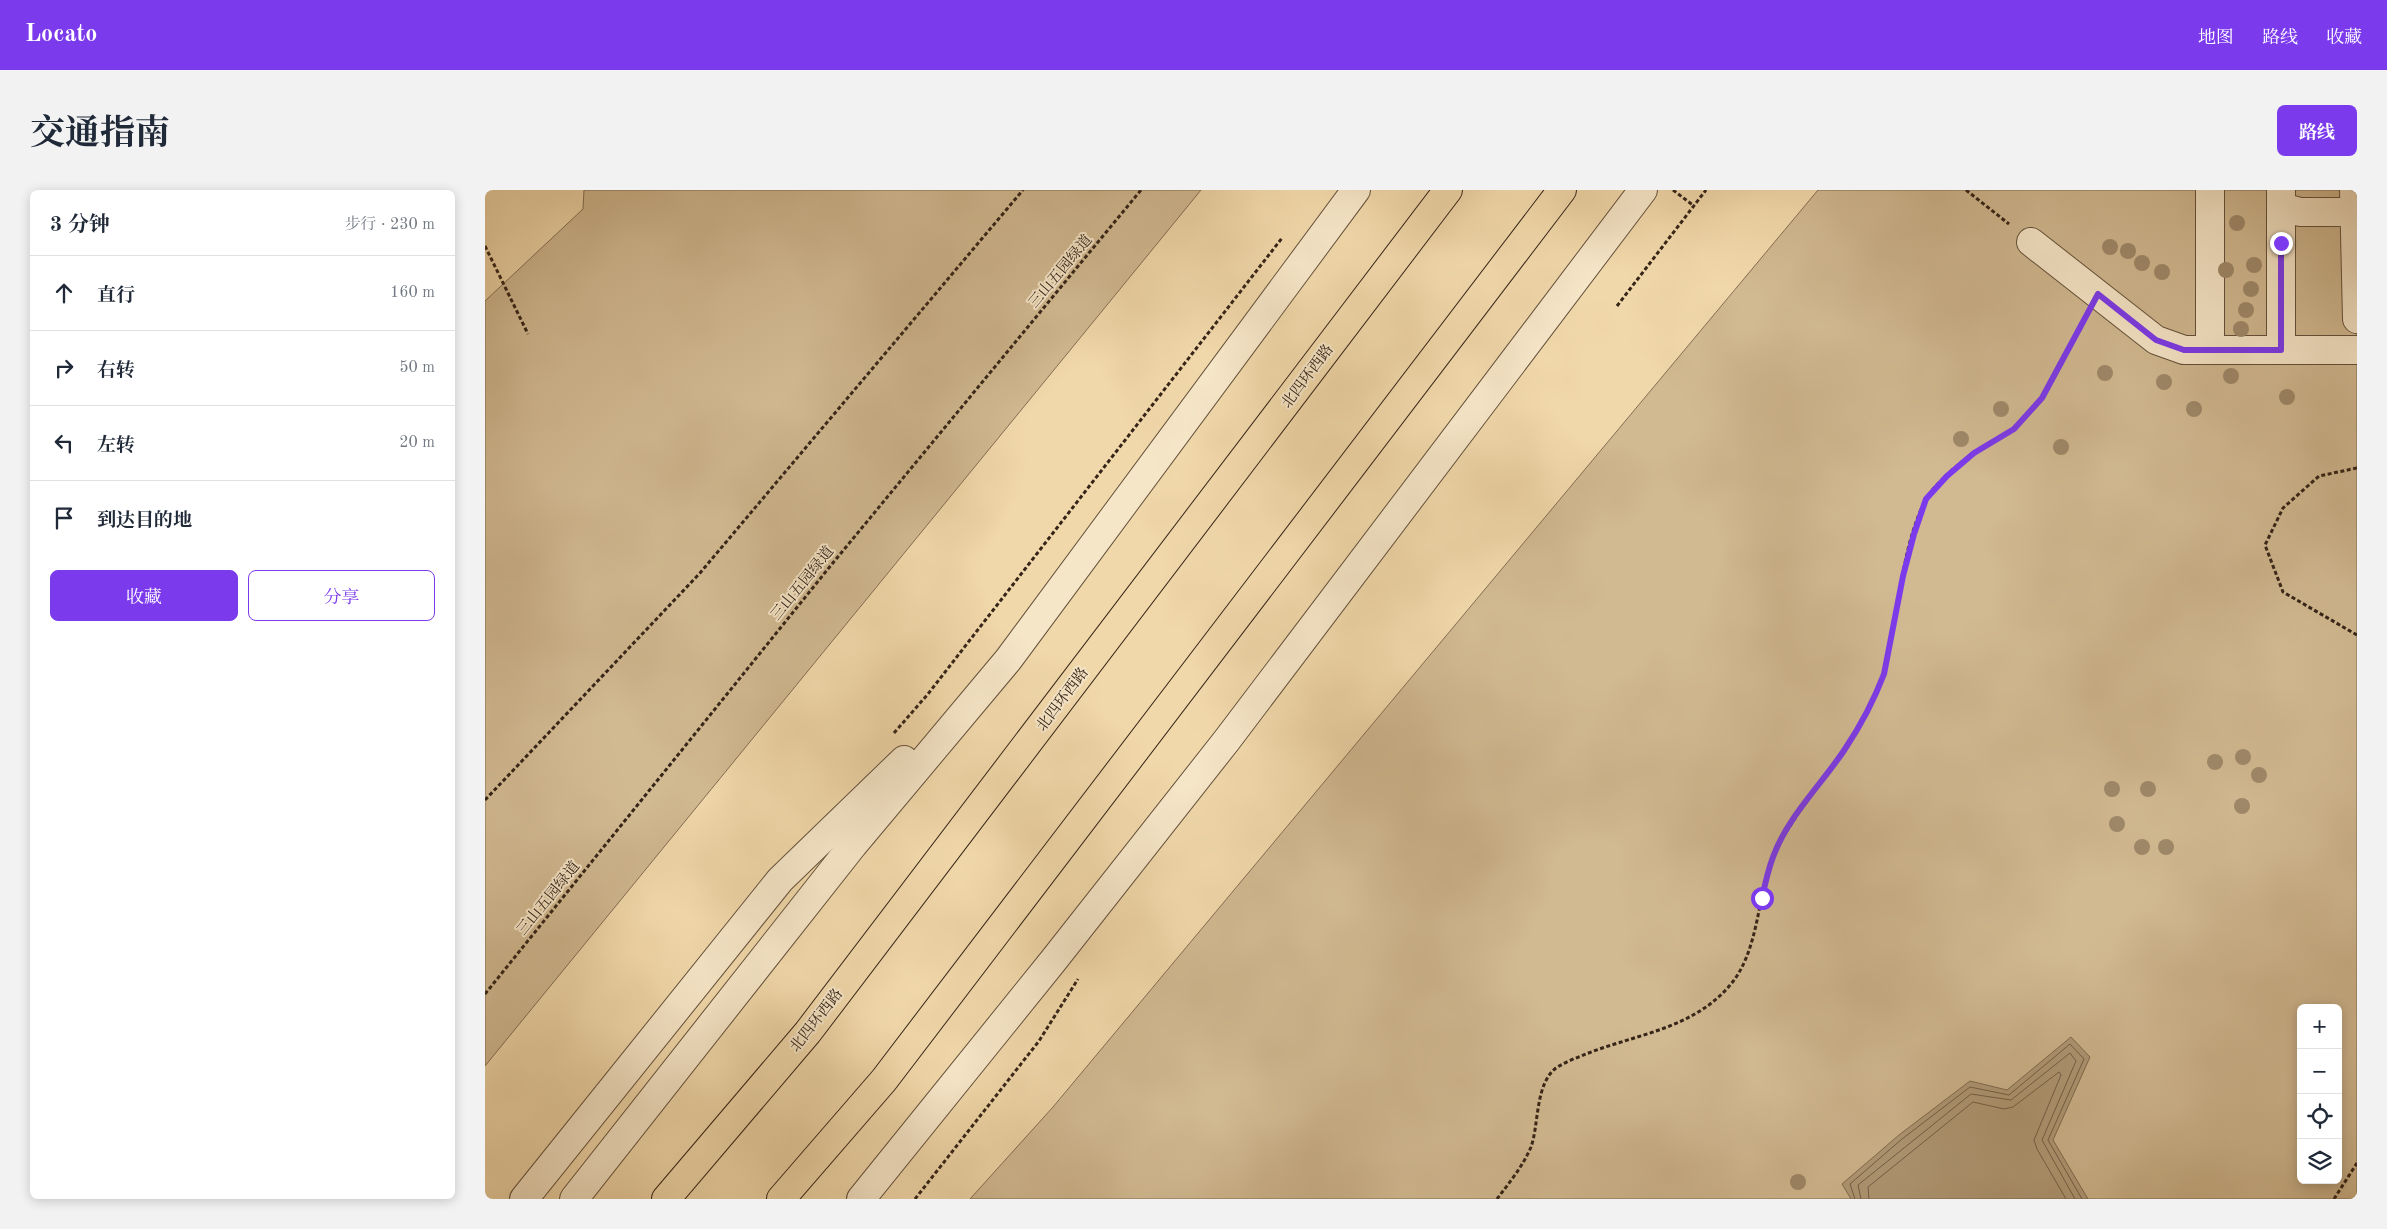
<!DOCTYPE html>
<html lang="zh">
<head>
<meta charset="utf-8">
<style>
  :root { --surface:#fff; --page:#f2f2f3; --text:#1f2937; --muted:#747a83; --line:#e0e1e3; --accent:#7c3aed }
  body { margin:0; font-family:"Old Standard TT","Noto Serif SC",serif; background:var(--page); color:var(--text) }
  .controls { position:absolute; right:15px; bottom:15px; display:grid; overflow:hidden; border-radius:8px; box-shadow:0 2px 12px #0003 }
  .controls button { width:45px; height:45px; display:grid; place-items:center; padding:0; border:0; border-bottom:1px solid var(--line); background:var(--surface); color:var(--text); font:25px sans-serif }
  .stop { position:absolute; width:15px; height:15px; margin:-11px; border:4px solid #7c3aed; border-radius:50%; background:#fff }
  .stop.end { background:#7c3aed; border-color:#fff; box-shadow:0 1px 5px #0008 }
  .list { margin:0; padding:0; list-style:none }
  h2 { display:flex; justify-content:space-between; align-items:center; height:65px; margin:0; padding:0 20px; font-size:21px }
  h2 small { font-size:16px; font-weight:400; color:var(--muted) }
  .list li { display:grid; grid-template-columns:32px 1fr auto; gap:15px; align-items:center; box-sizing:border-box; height:75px; padding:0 20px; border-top:1px solid var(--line) }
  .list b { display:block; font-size:19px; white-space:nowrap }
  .list em { font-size:16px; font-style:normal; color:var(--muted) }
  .actions { display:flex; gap:10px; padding:15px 20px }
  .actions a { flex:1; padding:11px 0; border:1px solid var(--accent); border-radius:8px; text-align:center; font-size:18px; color:var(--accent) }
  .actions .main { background:var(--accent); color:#fff }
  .icon { flex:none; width:28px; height:28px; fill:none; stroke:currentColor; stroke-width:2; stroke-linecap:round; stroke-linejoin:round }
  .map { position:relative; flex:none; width:1872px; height:1009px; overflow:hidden; border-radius:8px }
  header { display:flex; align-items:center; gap:30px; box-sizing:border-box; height:70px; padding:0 25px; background:var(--accent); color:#fff }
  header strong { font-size:24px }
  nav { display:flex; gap:28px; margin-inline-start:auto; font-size:18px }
  .intro { display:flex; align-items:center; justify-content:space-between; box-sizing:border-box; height:120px; padding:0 30px }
  h1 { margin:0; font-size:35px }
  .button { padding:12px 22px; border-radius:8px; background:var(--accent); color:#fff; font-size:18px; font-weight:700 }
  main { display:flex; gap:30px; padding:0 30px }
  aside { flex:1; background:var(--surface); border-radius:8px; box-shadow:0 2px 12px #0003 }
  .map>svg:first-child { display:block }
  .green { fill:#d1b991; stroke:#836e54; fill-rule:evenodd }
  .water { fill:#b19b78; stroke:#7f6b52 }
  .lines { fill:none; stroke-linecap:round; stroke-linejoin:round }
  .shore { stroke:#736048; stroke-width:1 }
  .minor-casing { stroke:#64513c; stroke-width:30 }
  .highway-casing { stroke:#352418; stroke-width:30 }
  .path { stroke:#352418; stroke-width:3; stroke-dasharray:4 2.5; stroke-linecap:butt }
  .minor { stroke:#f6e6c8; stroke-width:28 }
  .highway { stroke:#f1d8aa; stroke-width:28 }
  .tree { fill:#9f896a }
  .route { stroke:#7c3aed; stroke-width:6 }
  .labels { text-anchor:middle; stroke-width:4; stroke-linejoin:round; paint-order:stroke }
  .street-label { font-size:15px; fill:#352418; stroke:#f6e6c8 }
</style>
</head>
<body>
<header>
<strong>Locato</strong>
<nav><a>地图</a><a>路线</a><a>收藏</a></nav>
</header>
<div class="intro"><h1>交通指南</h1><a class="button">路线</a></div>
<main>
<aside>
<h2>3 分钟<small>步行 · 230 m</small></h2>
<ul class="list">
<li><svg class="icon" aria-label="ahead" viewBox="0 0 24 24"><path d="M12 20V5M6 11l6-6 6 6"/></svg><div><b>直行</b></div><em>160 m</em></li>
<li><svg class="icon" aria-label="right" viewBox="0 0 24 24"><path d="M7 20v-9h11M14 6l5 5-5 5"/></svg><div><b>右转</b></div><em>50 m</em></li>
<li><svg class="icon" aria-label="left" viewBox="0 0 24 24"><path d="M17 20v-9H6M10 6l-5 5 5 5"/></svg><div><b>左转</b></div><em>20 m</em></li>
<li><svg class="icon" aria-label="arrive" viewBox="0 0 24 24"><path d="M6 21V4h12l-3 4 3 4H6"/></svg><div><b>到达目的地</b></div></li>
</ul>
<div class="actions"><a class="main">收藏</a><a>分享</a></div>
</aside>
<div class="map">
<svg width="1872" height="1009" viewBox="0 0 1872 1009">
  <rect width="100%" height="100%" fill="#f1d8aa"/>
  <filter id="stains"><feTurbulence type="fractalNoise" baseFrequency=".004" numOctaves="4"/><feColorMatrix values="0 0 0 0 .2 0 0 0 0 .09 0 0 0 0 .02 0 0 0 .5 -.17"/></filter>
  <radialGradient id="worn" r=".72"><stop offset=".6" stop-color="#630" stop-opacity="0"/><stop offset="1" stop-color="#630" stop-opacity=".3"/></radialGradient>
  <g class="green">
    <polygon points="99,0 716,0 0,876 0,111 98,19"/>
    <path d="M 1333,0 L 1872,0 L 1872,1009 L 485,1009 L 568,917 ZM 1816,818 L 1853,818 L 1853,990 L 1816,990 Z"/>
  </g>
  <polygon class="water" points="1586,847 1605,867 1568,950 1603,1009 1366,1009 1357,994 1414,945 1485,891 1522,900"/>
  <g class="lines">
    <g class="shore">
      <polyline points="1370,1009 1365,994 1417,949 1485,897 1524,905 1585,854 1599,869 1563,950 1597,1009"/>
      <polyline points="1376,1009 1373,995 1486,904 1526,910 1585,863 1591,871 1557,950 1590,1009"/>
      <polyline points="1384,1009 1383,997 1488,912 1519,919 1528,917 1574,882 1576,885 1549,950 1552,959 1581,1009"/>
    </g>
    <defs>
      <g id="minor">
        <polyline points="1725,0 1725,160"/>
        <polyline points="1869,0 1872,129"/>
        <polyline points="1796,17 1815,22 1872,22"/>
        <polyline points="1546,52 1671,150 1699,160 1872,160"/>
        <polyline points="1796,160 1796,0"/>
        <polyline points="39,1009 295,690 419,570"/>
        <polyline points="89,1009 368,655 523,470 871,0"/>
        <polyline points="376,1009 568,771 742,550 1158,0"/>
      </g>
      <g id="highway">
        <polyline points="181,1009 323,842 963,0"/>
        <polyline points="296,1009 399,890 1077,0"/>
      </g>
    </defs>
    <use href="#minor" class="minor-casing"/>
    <use href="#highway" class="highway-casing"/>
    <g class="path">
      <polyline points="1188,0 1209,16"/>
      <polyline points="1481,0 1524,34"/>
      <polyline points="0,56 43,144"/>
      <polyline points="1132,116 1221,0"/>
      <polyline points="1872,278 1834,286 1798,318 1780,355 1798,402 1872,445"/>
      <polyline points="409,543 443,504 797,48"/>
      <polyline points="0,610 215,383 538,0"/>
      <polyline points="0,804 347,374 656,0"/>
      <polyline points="430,1009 554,851 593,789"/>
      <path d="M 1012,1009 C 1024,993 1038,976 1046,957 C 1054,935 1050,894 1071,878 C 1080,872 1091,868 1101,864 C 1151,844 1209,839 1246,794 C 1274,760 1272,707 1288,667 C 1292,655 1300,644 1307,633 C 1334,591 1370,553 1390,507 C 1416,445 1410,372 1440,311 C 1448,295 1476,271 1492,261 C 1504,253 1520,247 1530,238 C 1562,209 1580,167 1599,129"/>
      <polyline points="1849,1009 1872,973"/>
    </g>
    <use href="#minor" class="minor"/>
    <use href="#highway" class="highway"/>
  </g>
  <g class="tree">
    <circle cx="1752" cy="33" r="8"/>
    <circle cx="1625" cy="57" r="8"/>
    <circle cx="1643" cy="61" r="8"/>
    <circle cx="1657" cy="73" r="8"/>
    <circle cx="1769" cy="75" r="8"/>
    <circle cx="1741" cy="80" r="8"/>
    <circle cx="1677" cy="82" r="8"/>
    <circle cx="1766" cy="99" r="8"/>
    <circle cx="1761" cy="120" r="8"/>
    <circle cx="1756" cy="139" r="8"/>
    <circle cx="1620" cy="183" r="8"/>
    <circle cx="1746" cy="186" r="8"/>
    <circle cx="1679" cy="192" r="8"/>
    <circle cx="1802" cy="207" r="8"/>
    <circle cx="1516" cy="219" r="8"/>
    <circle cx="1709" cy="219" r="8"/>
    <circle cx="1476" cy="249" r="8"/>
    <circle cx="1576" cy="257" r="8"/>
    <circle cx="1758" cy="567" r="8"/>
    <circle cx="1730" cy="572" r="8"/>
    <circle cx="1774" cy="585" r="8"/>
    <circle cx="1627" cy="599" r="8"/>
    <circle cx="1663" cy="599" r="8"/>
    <circle cx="1757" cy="616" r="8"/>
    <circle cx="1632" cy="634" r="8"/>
    <circle cx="1657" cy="657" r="8"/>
    <circle cx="1681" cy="657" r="8"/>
    <circle cx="1313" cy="992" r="8"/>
  </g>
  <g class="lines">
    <path class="route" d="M 1277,708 C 1280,694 1283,680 1288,667 C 1303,626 1337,594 1360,559 C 1376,535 1389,510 1399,484 L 1418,386 L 1429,344 L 1441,309 L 1462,286 L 1489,263 L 1529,239 L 1557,208 L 1613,104 L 1671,150 L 1699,160 L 1796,160 L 1796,53"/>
  </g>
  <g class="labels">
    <g class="street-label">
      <text transform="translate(575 81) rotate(-50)" y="5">三山五园绿道</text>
      <text transform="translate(822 186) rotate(-53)" y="5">北四环西路</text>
      <text transform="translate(317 393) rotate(-51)" y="5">三山五园绿道</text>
      <text transform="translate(577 509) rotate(-53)" y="5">北四环西路</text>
      <text transform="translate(63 708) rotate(-51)" y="5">三山五园绿道</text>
      <text transform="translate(331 830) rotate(-52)" y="5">北四环西路</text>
    </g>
  </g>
  <rect width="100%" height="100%" filter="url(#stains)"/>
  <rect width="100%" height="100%" fill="url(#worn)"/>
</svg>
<div class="controls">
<button>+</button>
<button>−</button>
<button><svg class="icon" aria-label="locate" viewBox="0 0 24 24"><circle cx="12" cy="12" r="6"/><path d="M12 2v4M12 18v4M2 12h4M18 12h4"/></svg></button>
<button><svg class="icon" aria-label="layers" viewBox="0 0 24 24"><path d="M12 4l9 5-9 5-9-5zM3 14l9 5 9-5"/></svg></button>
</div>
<div class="stop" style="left:1277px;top:708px"></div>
<div class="stop end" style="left:1796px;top:53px"></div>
</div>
</main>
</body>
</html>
